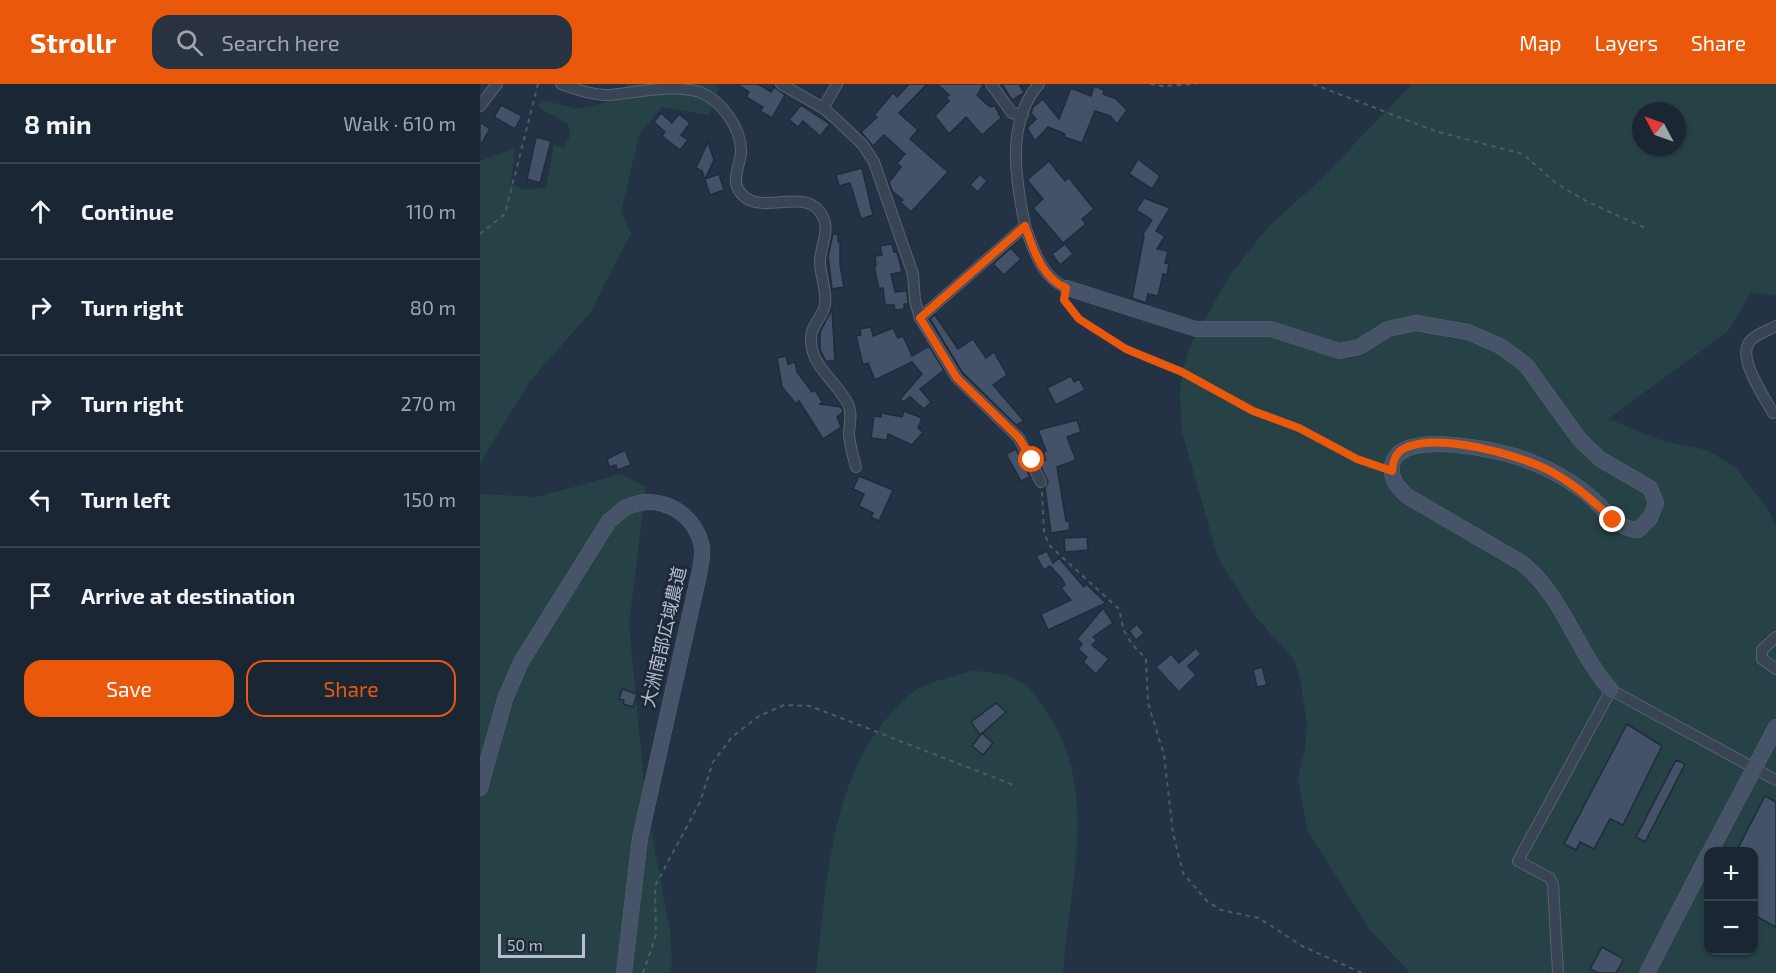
<!DOCTYPE html>
<html lang="en">
<head>
<meta charset="utf-8">
<style>
  :root { --surface:#1b2634; --page:#283240; --text:#f1f3f6; --muted:#a0a5ac; --line:#39434f; --accent:#ea580c }
  body { margin:0; font-family:"Exo 2","Noto Sans JP",sans-serif; background:var(--page); color:var(--text) }
  .controls { position:absolute; right:18px; bottom:18px; display:grid; overflow:hidden; border-radius:12px; box-shadow:0 2px 4px #0004 }
  .controls button { width:54px; height:54px; display:grid; place-items:center; padding:0; border:0; border-bottom:2px solid var(--line); background:var(--surface); color:var(--text); font:30px sans-serif }
  .compass { position:absolute; left:1152px; top:18px; width:54px; height:54px; border-radius:50%; background:var(--surface); box-shadow:0 2px 4px #0004; rotate:311deg }
  .scale { position:absolute; left:18px; bottom:15px; width:87px; box-sizing:border-box; padding-left:6px; border:3px solid #b7bfce; border-top:0; font-size:16px; line-height:21px; white-space:nowrap; color:#b7bfce; -webkit-text-stroke:4px #1e293a; paint-order:stroke }
  .stop { position:absolute; width:18px; height:18px; margin:-14px; border:4px solid #ea580c; border-radius:50%; background:#fff }
  .stop.end { background:#ea580c; border-color:#fff; box-shadow:0 2px 6px #0008 }
  .list { margin:0; padding:0; list-style:none }
  h2 { display:flex; justify-content:space-between; align-items:center; height:78px; margin:0; padding:0 24px; font-size:26px }
  h2 small { font-size:20px; font-weight:400; color:var(--muted) }
  .list li { display:grid; grid-template-columns:39px 1fr auto; gap:18px; align-items:center; box-sizing:border-box; height:96px; padding:0 24px; border-top:2px solid var(--line) }
  .list b { display:block; font-size:22px; white-space:nowrap }
  .list em { font-size:20px; font-style:normal; color:var(--muted) }
  .actions { display:flex; gap:12px; padding:18px 24px }
  .actions a { flex:1; padding:14px 0; border:2px solid var(--accent); border-radius:18px; text-align:center; font-size:21px; color:var(--accent) }
  .actions .main { background:var(--accent); color:#fff }
  .icon { flex:none; width:33px; height:33px; fill:none; stroke:currentColor; stroke-width:2; stroke-linecap:round; stroke-linejoin:round }
  .map { position:relative; flex:none; width:1296px; height:889px; overflow:hidden }
  header { display:flex; align-items:center; gap:36px; box-sizing:border-box; height:84px; padding:0 30px; background:var(--accent); color:#fff }
  header strong { font-size:28px }
  nav { display:flex; gap:33px; margin-inline-start:auto; font-size:21px }
  .search { width:420px; height:54px; background:var(--page); display:flex; align-items:center; gap:15px; box-sizing:border-box; padding:0 21px; border-radius:18px; color:var(--muted); font-size:22px }
  main { display:flex }
  aside { flex:1; background:var(--surface) }
  .map>svg:first-child { display:block }
  .green { fill:#264246; fill-rule:evenodd }
  .building { fill:#435268; stroke:#202b3c; stroke-width:1.5 }
  .lines { fill:none; stroke-linecap:round; stroke-linejoin:round }
  .street-casing { stroke:#586272; stroke-width:12 }
  .secondary-casing { stroke:#586272; stroke-width:16 }
  .path { stroke:#455f62; stroke-width:2; stroke-dasharray:4.5 4.5; stroke-linecap:butt }
  .street { stroke:#394454; stroke-width:10 }
  .secondary { stroke:#475368; stroke-width:15 }
  .route { stroke:#ea580c; stroke-width:8 }
  .labels { text-anchor:middle; stroke-width:6; stroke-linejoin:round; paint-order:stroke }
  .street-label { font-size:18px; fill:#b7bfce; stroke:#1e293a }
</style>
</head>
<body>
<header>
<strong>Strollr</strong>
<div class="search"><svg class="icon" aria-label="search" viewBox="0 0 24 24"><circle cx="10" cy="10" r="6"/><path d="M15 15l6 6"/></svg>Search here</div>
<nav><a>Map</a><a>Layers</a><a>Share</a></nav>
</header>
<main>
<aside>
<h2>8 min<small>Walk · 610 m</small></h2>
<ul class="list">
<li><svg class="icon" aria-label="ahead" viewBox="0 0 24 24"><path d="M12 20V5M6 11l6-6 6 6"/></svg><div><b>Continue</b></div><em>110 m</em></li>
<li><svg class="icon" aria-label="right" viewBox="0 0 24 24"><path d="M7 20v-9h11M14 6l5 5-5 5"/></svg><div><b>Turn right</b></div><em>80 m</em></li>
<li><svg class="icon" aria-label="right" viewBox="0 0 24 24"><path d="M7 20v-9h11M14 6l5 5-5 5"/></svg><div><b>Turn right</b></div><em>270 m</em></li>
<li><svg class="icon" aria-label="left" viewBox="0 0 24 24"><path d="M17 20v-9H6M10 6l-5 5 5 5"/></svg><div><b>Turn left</b></div><em>150 m</em></li>
<li><svg class="icon" aria-label="arrive" viewBox="0 0 24 24"><path d="M6 21V4h12l-3 4 3 4H6"/></svg><div><b>Arrive at destination</b></div></li>
</ul>
<div class="actions"><a class="main">Save</a><a>Share</a></div>
</aside>
<div class="map">
<svg width="1296" height="889" viewBox="0 0 1296 889">
  <rect width="100%" height="100%" fill="#243245"/>
  <g class="green">
    <polygon points="146,0 236,0 238,6 229,31 182,23 159,51 141,129 151,149 110,229 50,297 0,379 0,77 35,64 31,100 43,105 66,104 74,60 83,65 90,52 88,40 58,23 61,16 99,25 142,14"/>
    <path d="M 932,0 L 1296,0 L 1296,212 L 1271,208 L 1248,247 L 1128,335 L 1183,357 L 1227,366 L 1255,383 L 1288,425 L 1296,442 L 1296,889 L 930,889 L 890,846 L 827,746 L 818,694 L 825,666 L 827,640 L 820,595 L 814,576 L 775,532 L 738,474 L 702,348 L 700,310 L 702,288 L 710,263 L 749,192 L 788,143 L 839,97 ZM 1161,27 L 1197,27 L 1197,63 L 1161,63 ZM 1228,768 L 1274,768 L 1274,866 L 1228,866 Z"/>
    <polygon points="141,390 166,403 149,540 166,720 190,846 192,878 190,889 0,889 0,410 57,413"/>
    <path d="M 492,587 C 509,588 526,589 541,598 C 552,604 560,618 567,629 C 620,706 589,804 583,889 L 336,889 C 347,803 349,700 409,632 C 418,622 427,611 440,604 C 455,596 475,592 492,587 Z"/>
  </g>
  <g class="building">
    <polygon points="257,0 278,0 291,8 294,3 305,11 292,34 280,27 283,23 266,13 269,8"/>
    <polygon points="429,0 447,0 419,29 438,46 430,55 468,88 431,128 420,118 423,116 412,107 409,98 421,83 417,79 425,70 404,51 393,62 381,48 397,33 394,31 413,9 417,13"/>
    <polygon points="457,0 504,0 497,11 510,23 515,22 521,34 502,51 486,33 469,50 455,32 469,17 466,14 469,11"/>
    <polygon points="522,0 539,0 544,9 532,16"/>
    <polygon points="614,2 624,6 623,10 636,15 647,26 637,40 630,32 615,27 602,59 584,53 585,50 568,43 555,57 547,44 556,35 551,29 553,23 563,15 579,35 591,4 611,12"/>
    <polygon points="21,21 42,32 35,45 14,33"/>
    <polygon points="321,21 350,40 340,52 323,37 318,43 309,36"/>
    <polygon points="181,29 192,39 199,30 210,39 201,51 208,56 200,66 182,52 185,48 174,38"/>
    <polygon points="0,38 10,45 0,62"/>
    <polygon points="56,53 71,57 60,99 47,95"/>
    <polygon points="228,58 234,76 225,95 239,90 244,106 230,111 222,87 216,84"/>
    <polygon points="658,75 680,92 672,105 649,90"/>
    <polygon points="569,77 585,97 589,94 614,125 602,135 606,140 583,159 553,124 563,115 547,96"/>
    <polygon points="382,84 393,131 381,135 370,99 359,102 356,91"/>
    <polygon points="500,90 507,97 498,108 490,101"/>
    <polygon points="664,114 690,124 676,147 685,152 677,165 688,167 685,179 689,180 687,191 683,190 678,212 668,210 666,219 652,214 664,152 662,151 672,136 656,126"/>
    <polygon points="353,150 358,150 358,158 360,158 360,180 364,203 352,205 348,172"/>
    <polygon points="412,160 414,168 417,168 422,188 411,190 415,208 427,207 428,220 424,220 424,225 415,226 414,221 405,221 403,204 399,205 394,182 396,182 395,172 402,171 400,162"/>
    <polygon points="585,160 593,170 580,181 572,170"/>
    <polygon points="531,164 541,175 524,191 513,180"/>
    <polygon points="352,225 355,277 346,277 340,266 340,248"/>
    <polygon points="455,231 478,265 493,255 506,274 514,268 527,291 513,301 544,337 536,341 482,288 450,235"/>
    <polygon points="391,243 393,252 413,244 418,254 423,252 432,272 449,262 464,286 440,305 451,318 444,325 430,313 423,318 420,315 442,290 432,278 395,296 388,279 383,281 376,252 381,251 380,245"/>
    <polygon points="306,272 308,280 315,278 317,288 332,308 335,306 343,319 339,320 361,323 363,328 357,333 361,343 343,355 319,317 316,320 302,303 297,274"/>
    <polygon points="591,292 594,298 599,295 605,306 576,321 567,304"/>
    <polygon points="424,327 442,334 438,344 443,348 432,361 408,350 407,356 391,354 394,332 401,333 401,329 422,333"/>
    <polygon points="597,336 601,348 587,353 596,376 577,383 586,437 589,436 590,446 571,449 565,404 568,398 559,378 566,376 563,368 566,367 558,346"/>
    <polygon points="536,365 550,393 541,397 526,370"/>
    <polygon points="145,366 151,381 137,386 136,381 129,383 127,375"/>
    <polygon points="379,392 413,406 399,437 391,433 393,429 379,422 384,410 373,405"/>
    <polygon points="607,453 608,466 585,468 584,454"/>
    <polygon points="567,467 573,479 579,474 604,503 606,500 626,519 568,546 561,530 591,516 581,504 585,501 582,495 570,482 564,486 556,472"/>
    <polygon points="623,524 633,539 613,553 617,556 612,561 629,575 616,590 603,578 607,573 598,565 602,560 597,555"/>
    <polygon points="657,540 664,549 656,556 649,547"/>
    <polygon points="716,564 721,570 708,582 716,591 699,608 676,583 691,570 699,579"/>
    <polygon points="782,583 787,601 777,603 773,586"/>
    <polygon points="142,605 157,610 153,623 143,620 144,616 139,615"/>
    <polygon points="516,619 526,628 500,651 491,638"/>
    <polygon points="1147,640 1182,662 1143,741 1130,735 1114,765 1100,758 1096,766 1084,760"/>
    <polygon points="502,649 513,659 503,671 492,662"/>
    <polygon points="1196,676 1205,680 1165,758 1156,753"/>
    <polygon points="1285,712 1296,718 1296,843 1274,831 1277,825 1274,823 1274,768 1256,768"/>
    <polygon points="1122,863 1144,875 1136,889 1118,889 1110,885"/>
  </g>
  <g class="lines">
    <defs>
      <g id="street">
        <path d="M 81,0 C 96,5 114,12 130,11 C 160,8 190,0 220,8 C 242,17 262,45 261,69 C 260,80 252,95 258,105 C 275,136 321,102 340,128 C 353,145 339,162 340,180 C 341,193 347,208 345,221 C 342,235 329,243 331,258 C 332,283 358,299 368,320 C 373,331 369,340 369,351 C 370,362 373,372 376,383"/>
        <polyline points="301,0 343,24 357,36 383,61 394,78 433,190 435,217 440,234 477,294 539,354 561,398"/>
        <polyline points="511,0 532,29 543,31"/>
        <polyline points="0,22 17,0"/>
        <polyline points="343,24 357,0"/>
        <path d="M 545,142 C 553,165 562,194 587,204"/>
        <path d="M 440,234 L 545,142 C 536,97 525,39 559,0"/>
        <path d="M 1293,329 C 1284,312 1255,272 1271,256 C 1277,250 1288,246 1296,242"/>
        <polyline points="1296,553 1282,566 1282,575 1296,585"/>
        <polyline points="1078,889 1073,801 1070,794 1038,777 1131,606 1296,696"/>
      </g>
      <g id="secondary">
        <path d="M 587,204 L 716,245 L 791,245 L 859,267 L 879,263 L 908,245 L 936,239 L 988,248 L 1020,262 L 1046,281 L 1100,356 L 1120,375 L 1170,404 L 1176,419 L 1170,434 L 1158,446 C 1135,445 1124,423 1107,410 C 1087,394 1059,379 1034,372 C 1010,365 919,345 912,381 C 910,396 918,403 927,412 L 1042,479 C 1084,513 1096,567 1131,606"/>
        <path d="M 0,704 L 25,615 L 41,578 L 129,437 C 135,433 141,426 147,423 C 180,408 215,429 222,463 C 223,470 221,479 220,486 L 160,754 L 144,889"/>
        <polyline points="1230,768 1296,643"/>
        <polyline points="1167,889 1228,771"/>
      </g>
    </defs>
    <use href="#street" class="street-casing"/>
    <use href="#secondary" class="secondary-casing"/>
    <g class="path">
      <polyline points="670,0 682,2 716,0"/>
      <polyline points="833,0 955,47 1043,70 1077,100 1108,118 1165,144"/>
      <polyline points="0,150 25,130 58,0"/>
      <polyline points="585,218 599,235 646,265 702,288 773,327 819,343 877,375 899,382"/>
      <polyline points="562,408 564,449 570,462 639,525 644,547 652,560 666,575 668,619 684,671 693,749 703,789 727,817 741,826 779,834 822,862 882,889"/>
      <polyline points="163,889 176,851 175,802 220,718 233,678 252,653 279,632 304,621 330,622 536,702"/>
    </g>
    <use href="#street" class="street"/>
    <use href="#secondary" class="secondary"/>
  </g>
  <g class="lines">
    <path class="route" d="M 552,376 L 539,354 L 477,294 L 440,234 L 545,142 C 553,165 562,194 586,204 L 584,216 L 599,235 L 646,265 L 702,288 L 773,327 L 819,344 L 877,375 L 912,387 C 913,377 915,369 925,364 C 958,348 1041,371 1072,388 C 1096,401 1114,417 1133,436"/>
  </g>
  <g class="labels">
    <g class="street-label">
      <text transform="translate(184 553) rotate(-77)" y="6">大洲南部広域農道</text>
    </g>
  </g>
</svg>
<div class="controls">
<button>+</button>
<button>−</button>
</div>
<svg class="compass" viewBox="-18 -18 36 36"><path d="M0-13l5 13h-10z" fill="#e53935"/><path d="M0 13l5-13h-10z" fill="#a0a5ac"/></svg>
<div class="scale">50 m</div>
<div class="stop" style="left:552px;top:376px"></div>
<div class="stop end" style="left:1133px;top:436px"></div>
</div>
</main>
</body>
</html>
